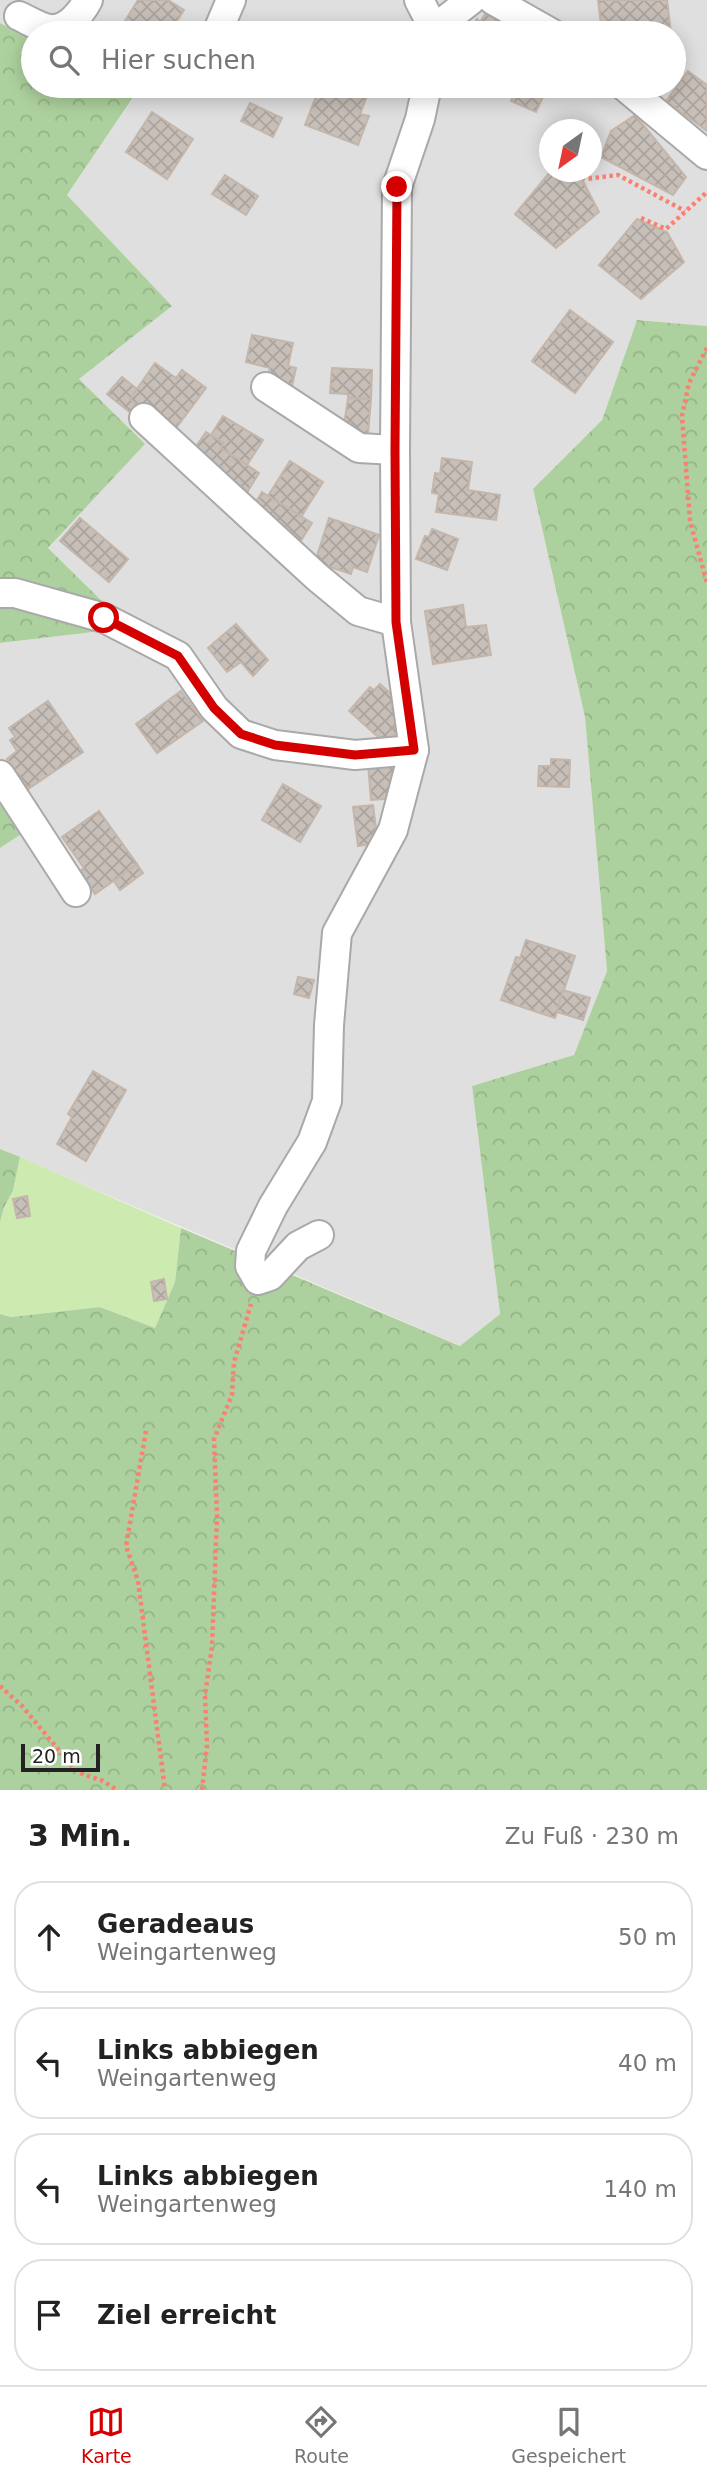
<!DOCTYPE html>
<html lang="de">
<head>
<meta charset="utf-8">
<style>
  :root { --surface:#fff; --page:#f6f6f6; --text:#222; --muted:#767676; --line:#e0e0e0; --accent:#d40000 }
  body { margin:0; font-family:"DejaVu Sans",sans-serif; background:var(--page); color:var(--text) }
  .compass { position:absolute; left:539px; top:119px; width:63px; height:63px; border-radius:50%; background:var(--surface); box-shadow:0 4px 18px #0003; rotate:213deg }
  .scale { position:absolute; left:21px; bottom:18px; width:79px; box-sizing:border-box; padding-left:7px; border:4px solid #222; border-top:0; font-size:19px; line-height:24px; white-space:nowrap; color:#222; -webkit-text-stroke:5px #fff; paint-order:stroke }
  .stop { position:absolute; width:21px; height:21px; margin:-16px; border:5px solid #d40000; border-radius:50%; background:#fff }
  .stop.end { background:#d40000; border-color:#fff; box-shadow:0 2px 7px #0008 }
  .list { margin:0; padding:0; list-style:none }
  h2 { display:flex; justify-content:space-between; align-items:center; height:91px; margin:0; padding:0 28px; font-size:30px }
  h2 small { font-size:23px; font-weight:400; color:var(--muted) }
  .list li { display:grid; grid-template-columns:46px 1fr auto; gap:21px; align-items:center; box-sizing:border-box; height:112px; margin:0 14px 14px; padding:0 14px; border:2px solid var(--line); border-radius:28px }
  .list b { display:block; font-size:26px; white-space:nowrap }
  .list p { margin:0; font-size:23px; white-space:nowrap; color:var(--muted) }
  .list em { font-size:23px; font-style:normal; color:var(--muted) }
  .icon { flex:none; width:38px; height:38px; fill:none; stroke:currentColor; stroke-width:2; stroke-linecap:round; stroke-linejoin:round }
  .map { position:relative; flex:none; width:707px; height:1790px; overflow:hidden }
  .search { position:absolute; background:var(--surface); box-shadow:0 4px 18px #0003; left:21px; right:21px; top:21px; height:77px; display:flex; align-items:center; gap:18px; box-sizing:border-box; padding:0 24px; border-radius:38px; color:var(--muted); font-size:26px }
  .sheet { height:595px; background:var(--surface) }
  nav { display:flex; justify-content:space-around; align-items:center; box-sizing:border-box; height:98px; border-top:2px solid var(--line); background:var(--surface); font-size:19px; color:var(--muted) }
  nav a { display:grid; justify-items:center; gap:4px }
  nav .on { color:var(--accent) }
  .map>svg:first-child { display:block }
  .residential { fill:#e0dfdf; fill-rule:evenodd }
  .grass { fill:#cdebb0 }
  .forest { fill:url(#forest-crowns) }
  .building { fill:url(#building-cross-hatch); stroke:#c4b6ab; stroke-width:2 }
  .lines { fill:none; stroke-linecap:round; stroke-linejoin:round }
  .minor-casing { stroke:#a9a9a9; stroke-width:32 }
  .path { stroke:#fa8072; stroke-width:4.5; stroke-dasharray:3.5 3.5; stroke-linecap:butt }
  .minor { stroke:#fff; stroke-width:28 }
  .route { stroke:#d40000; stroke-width:9 }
</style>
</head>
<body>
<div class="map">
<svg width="707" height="1790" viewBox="0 0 707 1790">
  <defs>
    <pattern id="forest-crowns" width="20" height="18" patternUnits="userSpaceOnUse" patternTransform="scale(1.75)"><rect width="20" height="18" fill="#add19e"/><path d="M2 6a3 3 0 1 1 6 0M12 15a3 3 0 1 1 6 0" fill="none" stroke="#95b388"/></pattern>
    <pattern id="building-cross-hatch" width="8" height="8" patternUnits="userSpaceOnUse" patternTransform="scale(1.75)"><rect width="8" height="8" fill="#c7bfb8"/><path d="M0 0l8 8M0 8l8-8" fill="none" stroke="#aba49e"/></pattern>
  </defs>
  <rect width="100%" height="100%" fill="#f2efe9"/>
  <path class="residential" d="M 0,0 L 707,0 L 707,326 L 637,320 L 602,420 L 533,490 L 585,717 L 607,971 L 574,1055 L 472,1086 L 500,1314 L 461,1346 L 0,1149 L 0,848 L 23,833 L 0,794 L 0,643 L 93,632 L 105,604 L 48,548 L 144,444 L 79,379 L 172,306 L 67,195 L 136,94 L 122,86 L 674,86 L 674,33 L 33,33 L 33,40 L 0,23 ZM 550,130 L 592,130 L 592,172 L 550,172 Z"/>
  <polygon class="grass" points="20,1157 181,1228 175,1282 155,1328 100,1307 11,1317 0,1314 0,1222 4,1207 13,1191"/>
  <g class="forest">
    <polygon points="0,23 33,40 33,86 122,86 136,93 67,195 172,306 79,379 145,444 48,548 105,604 93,632 0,643"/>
    <polygon points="637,320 707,326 707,1790 0,1790 0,1314 11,1317 100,1307 155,1328 175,1282 181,1228 460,1346 500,1314 472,1086 574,1055 607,971 585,717 533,489 602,420"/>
    <polygon points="0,794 23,833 0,848"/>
    <polygon points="0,1149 20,1157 13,1191 4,1207 0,1222"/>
  </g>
  <g class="building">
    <polygon points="138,0 168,0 184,10 175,24 190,33 127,33 120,29"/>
    <polygon points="598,0 667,0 671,33 602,33"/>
    <polygon points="489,8 514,22 508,33 468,33 477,19 480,22"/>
    <polygon points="688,71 707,85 707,131 666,101"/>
    <polygon points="256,86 285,86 284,92"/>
    <polygon points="320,86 371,86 360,114 369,116 358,145 305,125"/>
    <polygon points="503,86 548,86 536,112 511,101 515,91"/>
    <polygon points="250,103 282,118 273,137 241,121"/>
    <polygon points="152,112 193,139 167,179 126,152"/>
    <polygon points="635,115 686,177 673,195 601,157 611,131"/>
    <polygon points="550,172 559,172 583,181 599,212 556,248 515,214"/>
    <polygon points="225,175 258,196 246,215 212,194"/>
    <polygon points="637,219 667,232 684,262 641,299 599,265"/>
    <polygon points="570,310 613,342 575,393 532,361"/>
    <polygon points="252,335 293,343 288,366 296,368 292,386 267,381 270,368 246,362"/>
    <polygon points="155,363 176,378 182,370 206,388 173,432 130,399"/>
    <polygon points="332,368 372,370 371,399 348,398 348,394 330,393"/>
    <polygon points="122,377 137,389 130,399 139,407 132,414 107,394"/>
    <polygon points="348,398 371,399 368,434 354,433 344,425"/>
    <polygon points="223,416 263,440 247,465 221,448 223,443 211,435"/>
    <polygon points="206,432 223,443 221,448 259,473 248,491 207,464 211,459 195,448"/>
    <polygon points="442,458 472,462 468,490 500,495 496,520 436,512 439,494 432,493 435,473 440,474"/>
    <polygon points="290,461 323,482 301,517 268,496"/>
    <polygon points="262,492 312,523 299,544 254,505"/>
    <polygon points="80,518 128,559 109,582 60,541"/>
    <polygon points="329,518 379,535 367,572 353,567 351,574 315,562"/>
    <polygon points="432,529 458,539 447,570 416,559 425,536 429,537"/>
    <polygon points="463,605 466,627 486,625 491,655 433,664 425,611"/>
    <polygon points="236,624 268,660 253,676 241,662 227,672 208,648"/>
    <polygon points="380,684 399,701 391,709 406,722 386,744 349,711 370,687 374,690"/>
    <polygon points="181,691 203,721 157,753 136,724"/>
    <polygon points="48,701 83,752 28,789 7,759 17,751 10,740 15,737 9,728"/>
    <polygon points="551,759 570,760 569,787 538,786 539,766 551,766"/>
    <polygon points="396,762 399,798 371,800 368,764"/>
    <polygon points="283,784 321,806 300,842 262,820"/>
    <polygon points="373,805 378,843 358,846 353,807"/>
    <polygon points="99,811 137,864 95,894 80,871 84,868 62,837"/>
    <polygon points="137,864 143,873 120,890 114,881"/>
    <polygon points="526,940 575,956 555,1018 501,1000 516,957 520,958"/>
    <polygon points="298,977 314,980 309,998 294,994"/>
    <polygon points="563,990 590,998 583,1020 557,1012"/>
    <polygon points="93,1071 126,1090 86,1161 57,1144 72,1117 68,1114"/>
    <polygon points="27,1196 30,1216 17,1218 13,1199"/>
    <polygon points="164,1279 167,1299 154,1301 151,1282"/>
  </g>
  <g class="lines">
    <defs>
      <g id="minor">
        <polyline points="419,0 434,29"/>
        <polyline points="493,0 551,33"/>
        <path d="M 19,16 C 28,20 40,28 50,29 C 67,31 81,13 88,0"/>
        <polyline points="217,33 231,0"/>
        <polyline points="434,33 434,29 471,0"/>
        <polyline points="624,86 707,155"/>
        <polyline points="266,387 359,448 395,450"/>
        <polyline points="144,418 317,577 358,611 396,622"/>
        <polyline points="0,593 15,593 104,618 178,656 214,708 241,734 275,745 355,755 414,750"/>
        <polyline points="0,775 76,892"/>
        <polyline points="319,1235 298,1246 270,1276 258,1280 250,1266 251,1251 273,1206 312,1142 327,1101 329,1025 337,933 393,830 414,750 396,622 395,450 397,187 420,119 427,86"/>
      </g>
    </defs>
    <use href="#minor" class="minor-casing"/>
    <g class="path">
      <polyline points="569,172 586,179 618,175 685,211"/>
      <polyline points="641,218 666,229 707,192"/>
      <polyline points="707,348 689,383 682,416 690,521 707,583"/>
      <polyline points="146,1431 126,1546 138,1581 165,1790"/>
      <polyline points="0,1686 22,1706 77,1772 103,1781 117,1790"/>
      <polyline points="202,1790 207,1745 205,1695 212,1647 217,1517 214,1439 232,1395 234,1362 251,1304"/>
    </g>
    <use href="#minor" class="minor"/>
  </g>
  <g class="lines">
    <polyline class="route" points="104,618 178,656 214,708 241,734 275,745 355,755 414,750 396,622 395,450 397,187"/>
  </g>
</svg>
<svg class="compass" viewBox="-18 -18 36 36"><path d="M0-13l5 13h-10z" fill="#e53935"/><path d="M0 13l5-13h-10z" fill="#767676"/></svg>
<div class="scale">20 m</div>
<div class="stop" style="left:104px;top:618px"></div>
<div class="stop end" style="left:397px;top:187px"></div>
<div class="search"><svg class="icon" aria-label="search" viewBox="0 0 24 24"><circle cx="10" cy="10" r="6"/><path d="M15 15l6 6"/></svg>Hier suchen</div>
</div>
<section class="sheet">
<h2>3 Min.<small>Zu Fuß · 230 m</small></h2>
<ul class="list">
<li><svg class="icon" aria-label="ahead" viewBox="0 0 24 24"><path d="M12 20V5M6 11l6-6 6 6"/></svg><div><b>Geradeaus</b><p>Weingartenweg</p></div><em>50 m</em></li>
<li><svg class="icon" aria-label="left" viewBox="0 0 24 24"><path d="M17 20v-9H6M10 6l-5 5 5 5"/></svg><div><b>Links abbiegen</b><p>Weingartenweg</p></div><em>40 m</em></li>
<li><svg class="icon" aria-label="left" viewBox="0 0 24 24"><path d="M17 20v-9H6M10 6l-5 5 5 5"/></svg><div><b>Links abbiegen</b><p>Weingartenweg</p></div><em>140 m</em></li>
<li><svg class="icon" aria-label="arrive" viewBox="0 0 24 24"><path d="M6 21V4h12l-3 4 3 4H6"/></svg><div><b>Ziel erreicht</b></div></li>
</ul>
</section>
<nav>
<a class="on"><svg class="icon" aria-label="map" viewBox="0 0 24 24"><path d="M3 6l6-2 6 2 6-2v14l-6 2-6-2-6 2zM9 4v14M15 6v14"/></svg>Karte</a>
<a><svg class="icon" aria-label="directions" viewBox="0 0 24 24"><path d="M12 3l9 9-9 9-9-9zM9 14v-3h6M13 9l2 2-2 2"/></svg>Route</a>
<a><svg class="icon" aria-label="saved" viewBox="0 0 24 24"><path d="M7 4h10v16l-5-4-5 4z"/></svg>Gespeichert</a>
</nav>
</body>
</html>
